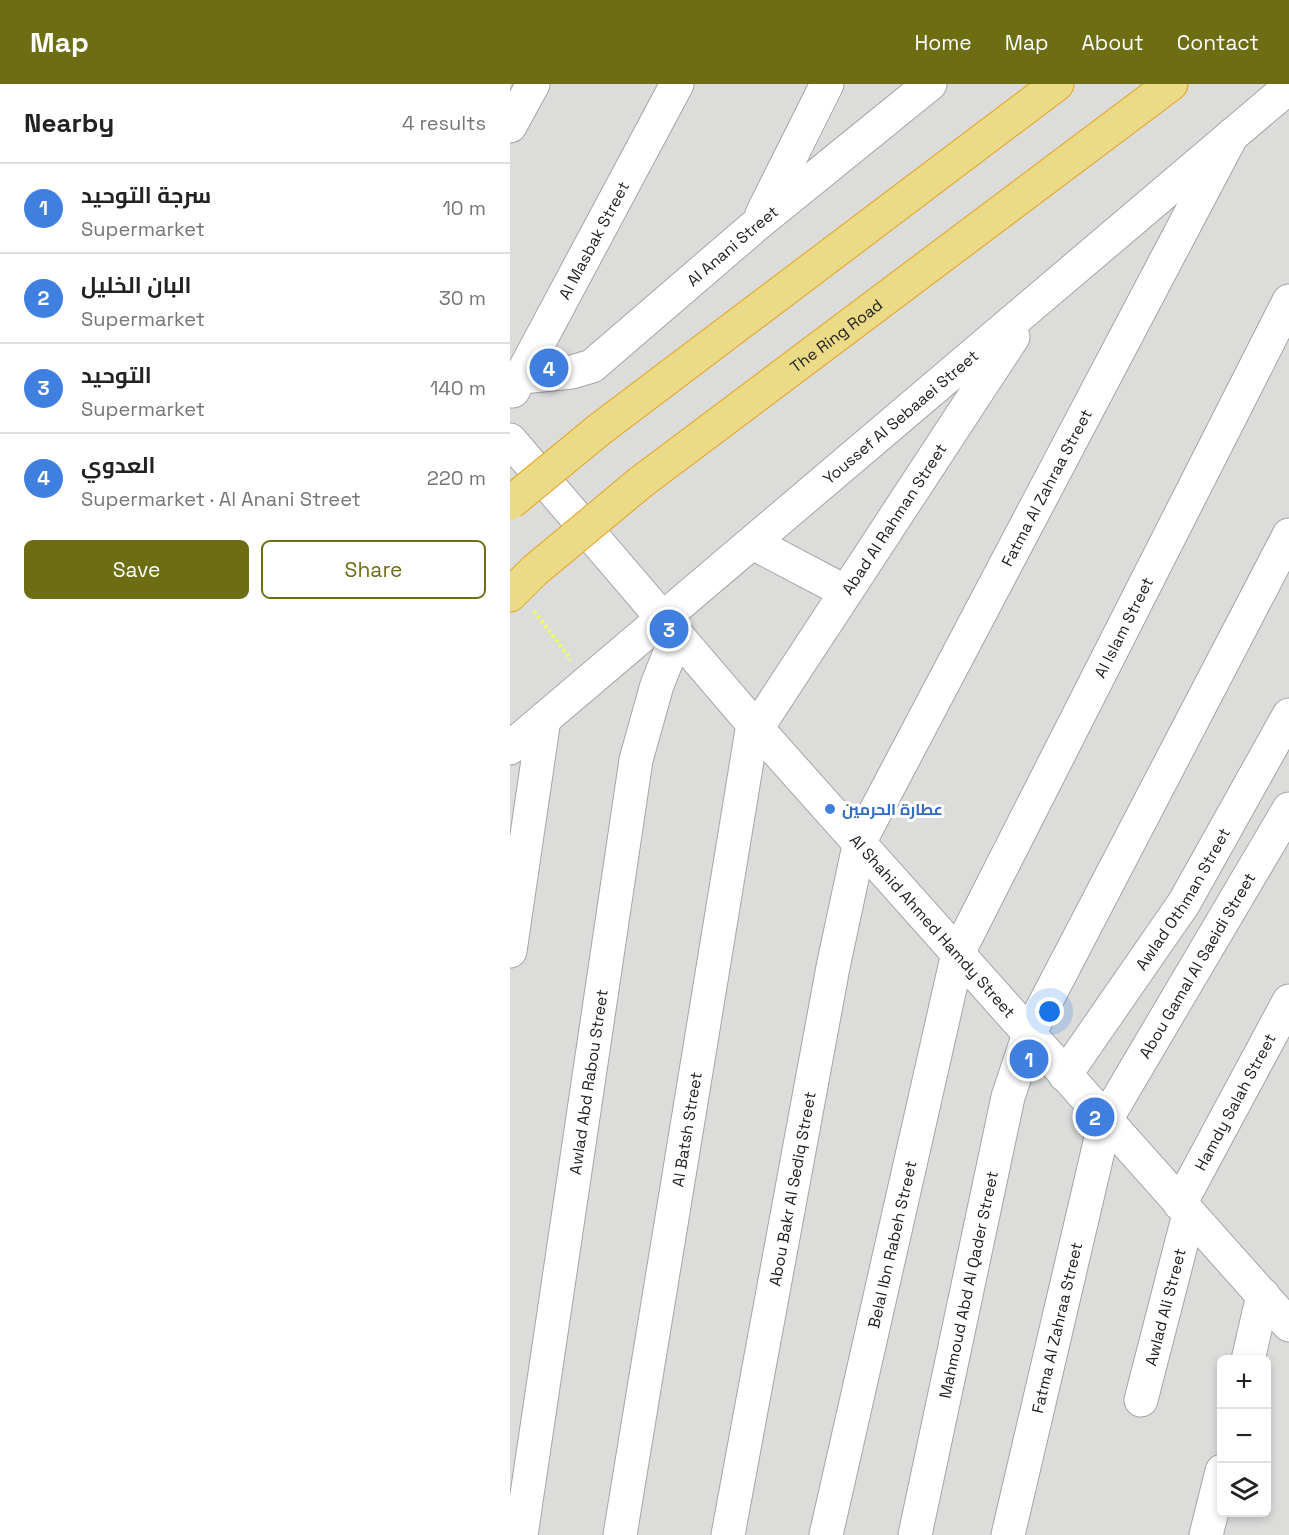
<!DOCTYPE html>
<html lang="en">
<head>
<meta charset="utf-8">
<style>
  :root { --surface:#fff; --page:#f2f2f2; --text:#222; --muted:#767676; --line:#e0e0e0; --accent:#6d6e13 }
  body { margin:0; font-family:"Space Grotesk",Cairo,sans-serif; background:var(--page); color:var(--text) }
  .controls { position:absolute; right:18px; bottom:18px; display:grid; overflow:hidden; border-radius:9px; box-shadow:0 3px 9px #0003 }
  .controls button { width:54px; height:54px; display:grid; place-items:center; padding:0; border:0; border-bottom:2px solid var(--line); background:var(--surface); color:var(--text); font:30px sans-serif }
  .you { position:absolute; left:540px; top:928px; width:21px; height:21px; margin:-15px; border:4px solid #fff; border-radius:50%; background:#1a73e8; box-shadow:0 0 0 9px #1a73e833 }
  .badge { display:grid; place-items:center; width:39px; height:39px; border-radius:50%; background:var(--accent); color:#fff; font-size:20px; font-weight:700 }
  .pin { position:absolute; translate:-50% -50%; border:3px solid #fff; box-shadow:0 2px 6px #0006 }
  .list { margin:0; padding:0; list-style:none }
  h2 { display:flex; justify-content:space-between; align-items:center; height:78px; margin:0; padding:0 24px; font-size:26px }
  h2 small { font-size:20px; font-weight:400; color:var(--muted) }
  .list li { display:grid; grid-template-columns:39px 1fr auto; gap:18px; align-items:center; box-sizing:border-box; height:90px; padding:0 24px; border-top:2px solid var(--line) }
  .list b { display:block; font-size:22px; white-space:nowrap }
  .list p { margin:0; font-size:20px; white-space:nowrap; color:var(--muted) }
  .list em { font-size:20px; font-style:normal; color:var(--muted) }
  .actions { display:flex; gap:12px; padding:18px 24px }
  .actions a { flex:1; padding:14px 0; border:2px solid var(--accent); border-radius:9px; text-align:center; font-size:21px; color:var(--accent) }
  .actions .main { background:var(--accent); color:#fff }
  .icon { flex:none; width:33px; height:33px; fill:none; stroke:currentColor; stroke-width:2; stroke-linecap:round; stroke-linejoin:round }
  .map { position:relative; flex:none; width:779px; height:1451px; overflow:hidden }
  header { display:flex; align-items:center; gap:36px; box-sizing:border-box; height:84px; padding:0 30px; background:var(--accent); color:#fff }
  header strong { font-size:28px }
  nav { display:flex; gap:33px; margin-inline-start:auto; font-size:21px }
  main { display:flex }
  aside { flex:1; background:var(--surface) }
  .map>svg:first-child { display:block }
  .residential { fill:#dcdcdb; fill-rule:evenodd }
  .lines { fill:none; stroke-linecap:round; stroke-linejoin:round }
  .minor-casing { stroke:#a5a5a5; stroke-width:35 }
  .highway-casing { stroke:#e3a31c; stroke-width:35 }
  .path { stroke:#ecff65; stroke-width:4; stroke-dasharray:3 3; stroke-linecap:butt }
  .minor { stroke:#fff; stroke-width:33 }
  .highway { stroke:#ebdb87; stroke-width:33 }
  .highway-bridge-casing { stroke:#e3a31c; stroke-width:35; stroke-linecap:butt }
  .highway-bridge { stroke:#ebdb87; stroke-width:33 }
  .shop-dot { fill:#3f7fe0; stroke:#fff; stroke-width:2 }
  .labels { text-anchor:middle; stroke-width:6; stroke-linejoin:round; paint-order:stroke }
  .street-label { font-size:16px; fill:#1e1e1e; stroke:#fff }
  .shop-label { font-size:16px; font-weight:bold; fill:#366cbe; stroke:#fff; text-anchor:start }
</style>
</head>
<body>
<header>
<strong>Map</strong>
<nav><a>Home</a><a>Map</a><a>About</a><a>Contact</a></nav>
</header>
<main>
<aside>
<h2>Nearby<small>4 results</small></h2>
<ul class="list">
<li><span class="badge" style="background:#3f7fe0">1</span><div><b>سرجة التوحيد</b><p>Supermarket</p></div><em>10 m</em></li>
<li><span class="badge" style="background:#3f7fe0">2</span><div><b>البان الخليل</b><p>Supermarket</p></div><em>30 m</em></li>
<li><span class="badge" style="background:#3f7fe0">3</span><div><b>التوحيد</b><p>Supermarket</p></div><em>140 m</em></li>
<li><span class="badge" style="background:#3f7fe0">4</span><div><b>العدوي</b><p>Supermarket · Al Anani Street</p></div><em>220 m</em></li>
</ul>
<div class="actions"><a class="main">Save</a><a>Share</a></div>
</aside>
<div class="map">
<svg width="779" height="1451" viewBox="0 0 779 1451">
  <rect width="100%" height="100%" fill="#e7f0e4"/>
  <path class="residential" d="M 0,0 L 779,0 L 779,1451 L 0,1451 ZM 712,1276 L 756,1276 L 756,1428 L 712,1428 Z"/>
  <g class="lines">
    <defs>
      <g id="minor">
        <polyline points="0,42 23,0"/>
        <polyline points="252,130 317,0"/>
        <path id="s1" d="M 12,293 L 62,288 L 82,282 L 246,141 L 420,0"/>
        <path id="s2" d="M 3,307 L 167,0"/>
        <path id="s3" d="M 0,356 L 243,640 L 779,1241"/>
        <polyline points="243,459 336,508"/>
        <path id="s4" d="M 247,644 L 503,253"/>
        <path id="s5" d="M 0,664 L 779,3"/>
        <polyline points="0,867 34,635"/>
        <path id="s6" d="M 555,991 L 674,819 L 779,631"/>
        <path id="s7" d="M 670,1120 L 779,917"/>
        <polyline points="738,1276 753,1211"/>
        <path id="s8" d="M 631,1316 L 679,1130"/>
        <path id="s9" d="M 11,1451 L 126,676 L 147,601 L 167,551"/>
        <path id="s10" d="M 110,1451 L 243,640"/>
        <path id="s11" d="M 218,1451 L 323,883 L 350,757 L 722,51"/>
        <path id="s12" d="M 316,1451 L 448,869 L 779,217"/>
        <path id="s13" d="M 405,1451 L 498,1013 L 519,950 L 779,451"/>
        <path id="s14" d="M 498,1451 L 595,1037 L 779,725"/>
        <polyline points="696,1451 712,1387"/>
      </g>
      <g id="highway">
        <polyline points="90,345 547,0"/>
        <path id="s15" d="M 131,398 L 661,0"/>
        <polyline points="0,511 24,487"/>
      </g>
    </defs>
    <use href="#minor" class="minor-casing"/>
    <use href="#highway" class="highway-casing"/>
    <polyline class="path" points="24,527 61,576"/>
    <use href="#minor" class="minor"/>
    <use href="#highway" class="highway"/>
    <defs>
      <g id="highway-bridge">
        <polyline points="0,419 90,345"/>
        <polyline points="24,487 131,398"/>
      </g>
    </defs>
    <use href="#highway-bridge" class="highway-bridge-casing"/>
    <use href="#highway-bridge" class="highway-bridge"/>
  </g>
  <circle class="shop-dot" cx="320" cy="725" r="6"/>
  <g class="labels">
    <g class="street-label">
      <text dy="6" stroke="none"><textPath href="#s2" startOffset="171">Al Masbak Street</textPath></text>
      <text dy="6" stroke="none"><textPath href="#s1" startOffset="256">Al Anani Street</textPath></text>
      <text dy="6" stroke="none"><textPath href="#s15" startOffset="244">The Ring Road</textPath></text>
      <text dy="6" stroke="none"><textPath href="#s5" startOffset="512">Youssef Al Sebaaei Street</textPath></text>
      <text dy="6" stroke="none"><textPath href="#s11" startOffset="1106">Fatma Al Zahraa Street</textPath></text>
      <text dy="6" stroke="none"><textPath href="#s4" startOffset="250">Abad Al Rahman Street</textPath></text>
      <text dy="6" stroke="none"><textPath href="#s12" startOffset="962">Al Islam Street</textPath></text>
      <text dy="6" stroke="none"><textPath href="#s6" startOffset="212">Awlad Othman Street</textPath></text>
      <text dy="6" stroke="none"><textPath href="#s3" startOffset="644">Al Shahid Ahmed Hamdy Street</textPath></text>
      <text dy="6" stroke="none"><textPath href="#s14" startOffset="606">Abou Gamal Al Saeidi Street</textPath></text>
      <text dy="6" stroke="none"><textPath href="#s9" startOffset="458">Awlad Abd Rabou Street</textPath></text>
      <text dy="6" stroke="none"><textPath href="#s7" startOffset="116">Hamdy Salah Street</textPath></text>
      <text dy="6" stroke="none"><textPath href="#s10" startOffset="411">Al Batsh Street</textPath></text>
      <text dy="6" stroke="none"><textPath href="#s11" startOffset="352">Abou Bakr Al Sediq Street</textPath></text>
      <text dy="6" stroke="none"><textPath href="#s12" startOffset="298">Belal Ibn Rabeh Street</textPath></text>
      <text dy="6" stroke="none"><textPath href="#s13" startOffset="256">Mahmoud Abd Al Qader Street</textPath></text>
      <text dy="6" stroke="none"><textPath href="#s8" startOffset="96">Awlad Ali Street</textPath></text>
      <text dy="6" stroke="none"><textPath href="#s14" startOffset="213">Fatma Al Zahraa Street</textPath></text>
    </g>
    <g class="shop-label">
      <text x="332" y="731">عطارة الحرمين</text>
    </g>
  </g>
</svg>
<div class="controls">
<button>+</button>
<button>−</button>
<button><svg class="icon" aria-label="layers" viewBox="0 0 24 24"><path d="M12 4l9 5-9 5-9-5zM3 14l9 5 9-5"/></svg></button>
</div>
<div class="you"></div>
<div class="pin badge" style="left:519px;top:975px;background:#3f7fe0">1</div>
<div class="pin badge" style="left:585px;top:1033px;background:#3f7fe0">2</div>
<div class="pin badge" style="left:159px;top:545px;background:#3f7fe0">3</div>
<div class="pin badge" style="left:39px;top:284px;background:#3f7fe0">4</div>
</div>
</main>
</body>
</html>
